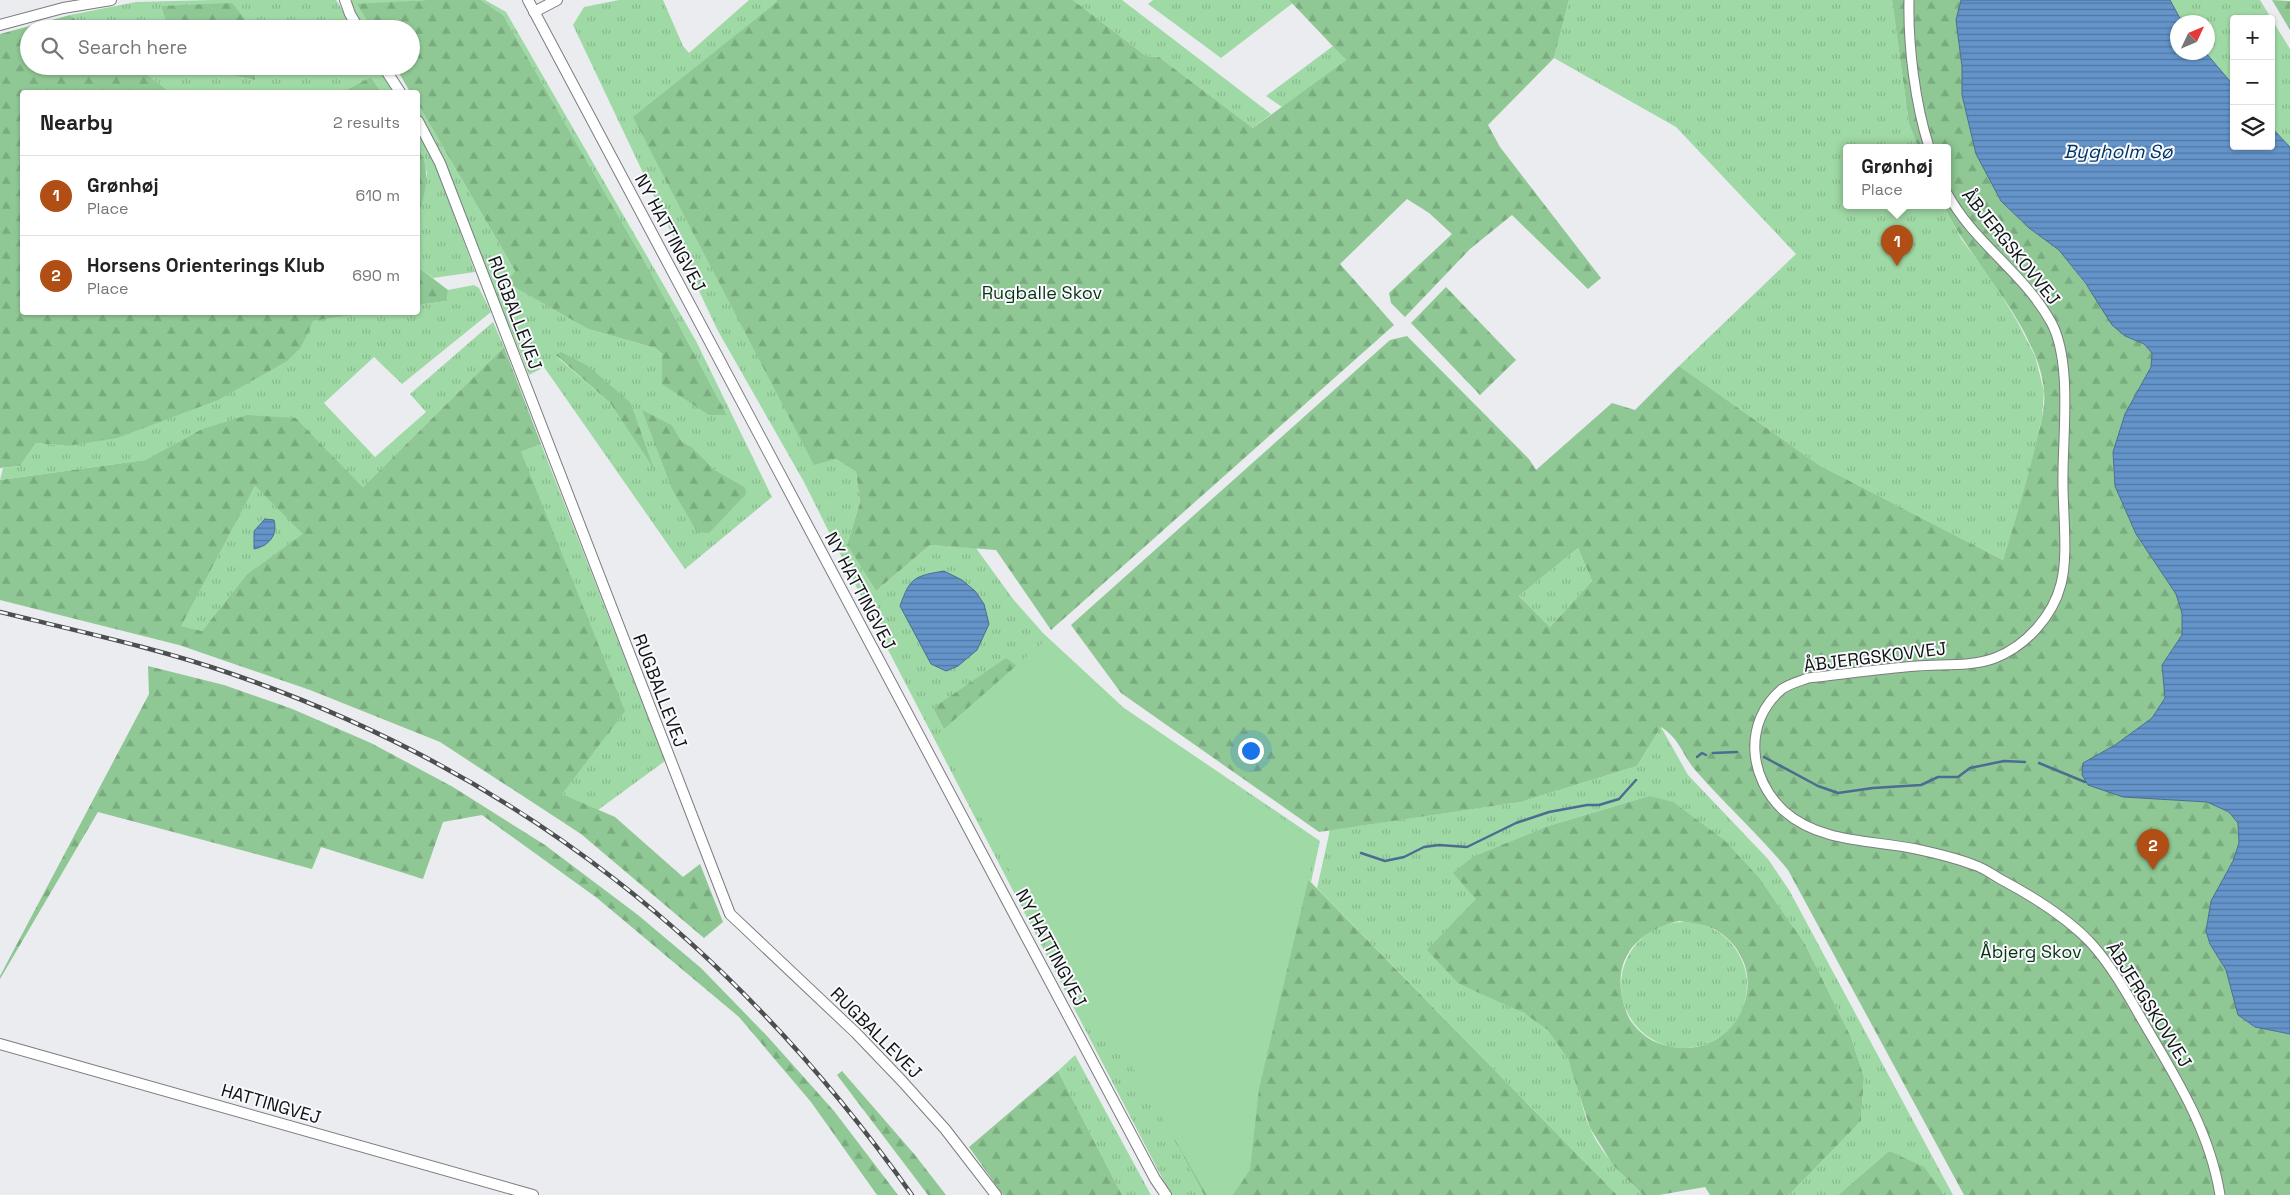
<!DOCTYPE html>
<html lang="en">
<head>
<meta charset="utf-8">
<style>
  :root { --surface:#fff; --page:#f6f6f6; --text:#222; --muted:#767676; --line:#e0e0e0; --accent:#b14e15 }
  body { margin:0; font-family:"Space Grotesk",sans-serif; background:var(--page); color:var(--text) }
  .controls { position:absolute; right:15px; top:15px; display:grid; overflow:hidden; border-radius:5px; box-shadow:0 1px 4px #0004 }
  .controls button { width:45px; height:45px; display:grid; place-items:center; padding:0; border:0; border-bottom:1px solid var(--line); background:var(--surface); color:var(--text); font:25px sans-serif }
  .compass { position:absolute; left:2170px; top:15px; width:45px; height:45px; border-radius:50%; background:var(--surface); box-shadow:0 1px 4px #0004; rotate:46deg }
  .you { position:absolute; left:1250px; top:750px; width:18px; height:18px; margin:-12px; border:4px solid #fff; border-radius:50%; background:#1a73e8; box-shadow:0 0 0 8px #1a73e833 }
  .badge { display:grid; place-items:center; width:32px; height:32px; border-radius:50%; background:var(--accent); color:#fff; font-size:16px; font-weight:700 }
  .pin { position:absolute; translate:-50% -41px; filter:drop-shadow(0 1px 2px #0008) }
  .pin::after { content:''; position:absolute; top:26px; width:18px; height:15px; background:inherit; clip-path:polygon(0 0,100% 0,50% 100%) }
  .popup { position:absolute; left:1843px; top:144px; width:108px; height:65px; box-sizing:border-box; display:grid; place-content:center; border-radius:5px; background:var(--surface); filter:drop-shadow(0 1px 4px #0005); font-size:16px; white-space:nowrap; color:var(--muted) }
  .popup b { font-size:19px; color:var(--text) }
  .popup::after { content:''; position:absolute; left:50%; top:100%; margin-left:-10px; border:10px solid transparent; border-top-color:var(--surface) }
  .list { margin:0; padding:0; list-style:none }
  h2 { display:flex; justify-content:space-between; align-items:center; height:65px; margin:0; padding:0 20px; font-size:21px }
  h2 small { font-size:16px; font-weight:400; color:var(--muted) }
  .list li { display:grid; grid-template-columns:32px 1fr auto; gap:15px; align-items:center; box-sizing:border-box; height:80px; padding:0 20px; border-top:1px solid var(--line) }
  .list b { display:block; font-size:19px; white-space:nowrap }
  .list p { margin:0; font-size:16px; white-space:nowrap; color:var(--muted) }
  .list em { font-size:16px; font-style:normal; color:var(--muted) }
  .icon { flex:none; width:28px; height:28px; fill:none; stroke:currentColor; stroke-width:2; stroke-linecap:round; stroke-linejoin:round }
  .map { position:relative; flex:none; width:2290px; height:1195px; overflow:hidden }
  .search { position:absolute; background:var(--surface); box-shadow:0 1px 4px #0004; left:20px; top:20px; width:400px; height:55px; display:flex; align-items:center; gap:12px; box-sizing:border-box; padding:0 18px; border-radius:28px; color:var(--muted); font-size:19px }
  .panel { position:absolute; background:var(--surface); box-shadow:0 1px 4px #0004; left:20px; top:90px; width:400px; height:225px; border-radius:5px }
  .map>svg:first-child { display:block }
  .grass { fill:url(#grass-tufts); fill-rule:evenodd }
  .forest { fill:url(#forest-firs); fill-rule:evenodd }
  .park { fill:#9fd9a5 }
  .water { fill:url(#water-rules); stroke:#4b6d92 }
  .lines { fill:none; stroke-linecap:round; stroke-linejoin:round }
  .stream { stroke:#4b6d92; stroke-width:2.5 }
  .minor-casing { stroke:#7b7c7f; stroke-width:11 }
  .tertiary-casing { stroke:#7b7c7f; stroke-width:12 }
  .minor { stroke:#fff; stroke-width:9 }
  .tertiary { stroke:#fff; stroke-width:10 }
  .rail-casing { stroke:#4d4e4f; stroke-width:4.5 }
  .rail { stroke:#f8fafd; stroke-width:2.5; stroke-dasharray:8; stroke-linecap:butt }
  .labels { text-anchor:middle; stroke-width:4; stroke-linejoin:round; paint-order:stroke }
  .street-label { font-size:18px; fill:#121213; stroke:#f8fafd }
  .park-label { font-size:18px; fill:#083311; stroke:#f8fafd }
  .water-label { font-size:19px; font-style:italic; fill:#003566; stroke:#f8fafd }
</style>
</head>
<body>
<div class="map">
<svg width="2290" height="1195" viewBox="0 0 2290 1195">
  <defs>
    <pattern id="grass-tufts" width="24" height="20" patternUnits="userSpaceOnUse" patternTransform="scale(1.25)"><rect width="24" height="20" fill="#9fd9a5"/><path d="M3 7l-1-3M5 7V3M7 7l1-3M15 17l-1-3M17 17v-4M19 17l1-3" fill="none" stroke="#88b98d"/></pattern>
    <pattern id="forest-firs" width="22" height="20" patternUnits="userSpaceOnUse" patternTransform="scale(1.25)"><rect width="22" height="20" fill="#8fc894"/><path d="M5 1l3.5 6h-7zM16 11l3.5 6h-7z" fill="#7aab7f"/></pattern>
    <pattern id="water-rules" width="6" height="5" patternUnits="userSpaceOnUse" patternTransform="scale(1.25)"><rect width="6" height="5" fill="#6494c9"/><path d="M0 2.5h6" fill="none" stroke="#5177a2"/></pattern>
  </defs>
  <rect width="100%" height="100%" fill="#ebecef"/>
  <g class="grass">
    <polygon points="213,0 336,0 355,29 249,29 248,23 161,6 168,29 87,29 70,15 136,2"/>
    <polygon points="352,0 427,0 358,5 372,29 363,29 351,5"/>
    <path d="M 481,0 L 485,0 L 506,12 L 696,341 L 772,497 L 685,569 L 544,367 L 529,375 L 441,156 L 418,115 L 418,104 L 515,271 L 507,282 L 588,329 L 655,348 L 727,415 L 651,273 L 503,15 ZM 556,356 L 631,403 L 653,467 L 610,403 ZM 643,411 L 672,425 L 682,442 L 692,447 L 715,470 L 745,487 L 671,487 Z"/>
    <polygon points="619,0 663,0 683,46 689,53 749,0 776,0 777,2 814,464 836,459 856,472 860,502 847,545 876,591 930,545 976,548 1013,599 1043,633 1124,708 1320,841 1311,882 1297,868 933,708 1103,1040 1116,1032 1204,1195 1171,1195 885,644 804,482 718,331 573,25 584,7"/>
    <polygon points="1073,0 1122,0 1271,114 1253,128 1159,57 1146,56"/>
    <polygon points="1153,0 1289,0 1293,3 1221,58 1148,4"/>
    <polygon points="1569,0 1892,0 1909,124 1918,147 1847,147 1847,205 1943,205 1962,240 1993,281 2017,321 2035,356 2044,391 2042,417 2023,500 2003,560 1819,465 1679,366 1796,254 1676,127 1554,58"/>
    <polygon points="2170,0 2260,0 2290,49 2290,147 2271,127 2271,19 2234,19 2234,86 2206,53 2208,22 2182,22"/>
    <polygon points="1333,46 1346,60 1282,107 1266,96"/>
    <polygon points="136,66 216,66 230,75 255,80 257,66 377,66 393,92 381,92 371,77 342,92 170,92"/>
    <polygon points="418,132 432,156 475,272 433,278 418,267 418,210 420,209 427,173 422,154 418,147"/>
    <polygon points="474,285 479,288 491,312 402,384 374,357 324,403 375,457 426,412 410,394 493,322 504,347 363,487 296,418 200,430 145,460 0,480 3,468 20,466 36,443 67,446 302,346 312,321 367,313 418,312 418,305 447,301 448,290"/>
    <polygon points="541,444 665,761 598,810 562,794 521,452"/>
    <polygon points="255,486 304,534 247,574 202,631 180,626"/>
    <polygon points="1578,548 1592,581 1550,627 1519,596"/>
    <path d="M 1661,727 L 1688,775 L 1768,859 L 1789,890 L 1953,1195 L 1943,1195 L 1942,1192 L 1889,1151 L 1838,1195 L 1789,1195 L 1861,1121 L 1864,1077 L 1851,1037 L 1805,944 L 1761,880 L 1649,796 L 1548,826 L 1474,856 L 1477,899 L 1459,984 C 1488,997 1523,1008 1547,1029 C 1574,1052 1577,1095 1589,1126 C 1600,1153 1623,1175 1643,1195 L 1617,1195 L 1317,888 L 1330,830 L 1521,802 L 1637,766 Z"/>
    <circle cx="1684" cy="985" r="63"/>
    <polygon points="1075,1055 1151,1195 1122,1195 1058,1071"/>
  </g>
  <g class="forest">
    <polygon points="427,0 481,0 503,15 651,273 727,415 709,415 662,384 662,354 655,348 588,329 506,282 515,271 418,104 418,92 410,92 395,66 411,66 411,29 372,29 357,4"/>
    <polygon points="776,0 1073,0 1146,56 1159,57 1253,128 1346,60 1289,0 1569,0 1554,58 1488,125 1500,147 1601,278 1588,289 1512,215 1470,249 1405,317 1391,303 1389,293 1452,234 1429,213 1407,199 1340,264 1394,325 1051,630 996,550 930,545 876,591 847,545 860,502 856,472 836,459 814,465 633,117 777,2"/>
    <path d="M 1892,0 L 1961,0 L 1956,20 L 1962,67 L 1962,95 L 1976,154 L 2001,201 L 2029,228 L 2059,250 L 2125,336 L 2144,344 L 2152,353 L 2151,367 L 2125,414 L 2113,452 L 2115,486 L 2136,534 L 2176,594 L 2182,613 L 2182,635 L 2162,665 L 2165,698 L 2152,718 L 2115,745 L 2083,763 L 2123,797 L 2207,802 L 2229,812 L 2238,823 L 2239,843 L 2233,861 L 2211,901 L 2210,944 L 2226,970 L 2238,1015 L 2255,1027 L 2290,1034 L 2290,1195 L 1964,1195 L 1788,870 C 1759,835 1726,805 1696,771 C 1682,755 1681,740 1661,727 L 1637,766 L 1521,802 L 1319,832 L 1121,693 L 1071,625 L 1390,340 L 1407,336 L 1529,459 L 1536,470 L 1612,403 L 1635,410 L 1679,366 L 1819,465 L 2003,560 C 2015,522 2026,485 2035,447 C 2039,429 2046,409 2044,390 C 2039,339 1992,283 1964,241 C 1956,230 1950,217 1943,205 L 1947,205 L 1947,147 L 1918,147 L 1909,124 ZM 1578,548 L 1592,581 L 1550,627 L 1519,596 Z"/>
    <polygon points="2272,0 2290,1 2290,30"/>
    <polygon points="232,3 248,23 249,29 168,29 161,6"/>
    <polygon points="70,15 87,29 29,29 29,66 136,66 170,92 22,92 22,312 367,313 313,321 302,346 287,361 218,400 117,438 67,446 36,443 20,466 0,468 0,34"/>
    <polygon points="216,66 257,66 255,80 230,75"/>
    <polygon points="371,77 381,92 342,92"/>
    <path d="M 418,147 C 430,166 427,188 420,209 L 418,210 Z"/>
    <polygon points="418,267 448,290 447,301 418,305"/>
    <polygon points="1446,287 1516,360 1480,395 1411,323"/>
    <path d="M 504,347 L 541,444 L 521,452 L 625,711 L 562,794 L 615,817 L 683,877 L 700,864 L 723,922 L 704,938 L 581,834 L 440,742 L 310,690 L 179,645 L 0,600 L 0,480 L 145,460 L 200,430 L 247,415 L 296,418 L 363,487 ZM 255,486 L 303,534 L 247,574 L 202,631 L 181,626 Z"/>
    <polygon points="561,352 588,366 631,403 654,469 610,403 556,355"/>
    <polygon points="642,410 672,425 682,442 692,447 715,470 745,487 746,494 709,533 697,532 671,487"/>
    <polygon points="1006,658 1297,868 1617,1195 1204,1195 1116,1032 1103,1040 933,708"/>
    <polygon points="148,666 224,685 290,708 371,743 453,787 545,845 638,915 701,968 768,1037 834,1111 898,1195 877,1195 811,1102 739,1017 597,898 482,815 443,822 423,879 321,847 312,869 98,812 0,979 0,976 149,694"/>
    <path d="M 1649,796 L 1673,802 L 1724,840 L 1761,880 L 1805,944 L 1851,1037 L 1864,1077 L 1861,1121 L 1789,1195 L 1710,1195 L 1705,1187 L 1659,1195 L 1643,1195 L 1613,1165 L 1590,1128 L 1568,1059 L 1548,1030 L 1524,1013 L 1459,984 L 1427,950 L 1476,899 L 1453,873 L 1474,856 L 1548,826 ZM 1679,921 C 1693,923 1707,924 1719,932 C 1780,973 1735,1066 1664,1045 C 1648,1041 1631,1027 1626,1011 C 1609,963 1633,932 1679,921 Z"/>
    <polygon points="842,1071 915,1155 946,1195 928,1195 837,1075"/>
    <polygon points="1058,1071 1122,1195 1003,1195 969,1147"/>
    <polygon points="1889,1151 1924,1167 1942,1192 1943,1195 1838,1195"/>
  </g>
  <polygon class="park" points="1047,639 1115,702 1317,843 1259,1089 1250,1170 1233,1195 1207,1195 1118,1042 1099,1038 937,735"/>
  <g class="water">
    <polygon points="1961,0 2170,0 2182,22 2178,22 2178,52 2206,53 2234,86 2234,146 2271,146 2271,127 2290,147 2290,1034 2255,1027 2238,1015 2226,970 2210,944 2206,931 2211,901 2233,861 2239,843 2238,823 2229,812 2207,802 2123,797 2088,785 2082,775 2083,763 2115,745 2152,718 2165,698 2162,665 2182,635 2182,613 2176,594 2136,534 2115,486 2113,452 2125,414 2151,367 2152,353 2144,344 2125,336 2112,325 2086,284 2059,250 2029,228 2001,201 1976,154 1962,95 1962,67 1956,20"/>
    <path d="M 265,519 L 274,520 C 278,535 269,546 254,549 L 254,531 Z"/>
    <path d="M 944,571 L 962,580 L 975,591 L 984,604 L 989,624 L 977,650 L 958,666 L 946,671 L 931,664 L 900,606 C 910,577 915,576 944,571 Z"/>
  </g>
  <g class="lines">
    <g class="stream">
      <polyline points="1713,753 1737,752"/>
      <polyline points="1697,757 1702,753 1706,755"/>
      <polyline points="1764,757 1818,786 1838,793 1873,788 1921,785 1938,777 1958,777 1970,768 2004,761 2025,762"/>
      <polyline points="2039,763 2085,782"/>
      <polyline points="1361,853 1385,861 1404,857 1424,847 1439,845 1467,847 1516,823 1549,812 1587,805 1599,805 1619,799 1636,780"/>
    </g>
    <defs>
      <g id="minor">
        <path d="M 1909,0 C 1908,46 1915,103 1929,147"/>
        <path d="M 1947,193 C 1973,242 2024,273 2051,322 C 2072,360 2063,432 2063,475 C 2062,507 2069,554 2061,584 C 2053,616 2026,646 1995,658 C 1972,667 1941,664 1917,666 C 1880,669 1844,674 1808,678 C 1800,681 1789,684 1782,689 C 1743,722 1748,778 1784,811 C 1820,843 1872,840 1916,849 C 1935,853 1956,858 1974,865 C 1984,868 1993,875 2002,880 C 2034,897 2065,916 2090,942 C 2112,966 2129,997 2145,1025 C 2177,1079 2210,1132 2220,1195"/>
      </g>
      <g id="tertiary">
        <polyline points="345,0 350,14 359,29"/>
        <polyline points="528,0 1155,1179 1166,1195"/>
        <polyline points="534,12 557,0"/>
        <polyline points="0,25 63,8 111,0"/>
        <polyline points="383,66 400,92"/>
        <polyline points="418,121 440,163 730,914 856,1033 902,1081 945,1129 996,1195"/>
        <polyline points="0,1044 533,1195"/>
      </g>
    </defs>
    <use href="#minor" class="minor-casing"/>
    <use href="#tertiary" class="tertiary-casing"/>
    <use href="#minor" class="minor"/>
    <use href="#tertiary" class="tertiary"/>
    <defs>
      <path id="rail" d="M 0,612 C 77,631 157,648 232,674 C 520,773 737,948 912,1195"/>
    </defs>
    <use href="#rail" class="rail-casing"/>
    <use href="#rail" class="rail"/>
  </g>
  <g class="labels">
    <g class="street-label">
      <text transform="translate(670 233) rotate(62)" y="6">NY HATTINGVEJ</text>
      <text transform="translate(2011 247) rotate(51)" y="6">ÅBJERGSKOVVEJ</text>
      <text transform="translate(515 313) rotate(69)" y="6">RUGBALLEVEJ</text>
      <text transform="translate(860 591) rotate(62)" y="6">NY HATTINGVEJ</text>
      <text transform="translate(1875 657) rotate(-7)" y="6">ÅBJERGSKOVVEJ</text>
      <text transform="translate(660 691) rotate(69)" y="6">RUGBALLEVEJ</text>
      <text transform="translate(1051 948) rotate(62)" y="6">NY HATTINGVEJ</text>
      <text transform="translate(2149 1005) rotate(58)" y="6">ÅBJERGSKOVVEJ</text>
      <text transform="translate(876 1033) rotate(45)" y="6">RUGBALLEVEJ</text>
      <text transform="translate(271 1104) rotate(16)" y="6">HATTINGVEJ</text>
    </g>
    <g class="park-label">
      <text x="1042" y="299">Rugballe Skov</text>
      <text x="2031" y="958">Åbjerg Skov</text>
    </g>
    <g class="water-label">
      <text x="2118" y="158">Bygholm Sø</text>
    </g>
  </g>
</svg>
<div class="controls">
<button>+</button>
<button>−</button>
<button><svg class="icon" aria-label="layers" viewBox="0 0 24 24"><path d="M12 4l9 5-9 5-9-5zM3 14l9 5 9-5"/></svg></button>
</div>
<svg class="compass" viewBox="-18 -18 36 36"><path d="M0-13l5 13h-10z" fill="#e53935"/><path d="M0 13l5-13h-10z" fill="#767676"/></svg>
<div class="you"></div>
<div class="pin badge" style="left:1897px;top:266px">1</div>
<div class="popup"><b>Grønhøj</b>Place</div>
<div class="pin badge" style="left:2153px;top:870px">2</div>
<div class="search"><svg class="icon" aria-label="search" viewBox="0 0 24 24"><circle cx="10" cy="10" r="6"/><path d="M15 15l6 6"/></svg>Search here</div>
<section class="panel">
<h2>Nearby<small>2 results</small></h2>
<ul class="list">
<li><span class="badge">1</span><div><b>Grønhøj</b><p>Place</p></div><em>610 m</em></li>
<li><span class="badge">2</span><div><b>Horsens Orienterings Klub</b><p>Place</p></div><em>690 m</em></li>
</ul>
</section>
</div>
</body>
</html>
